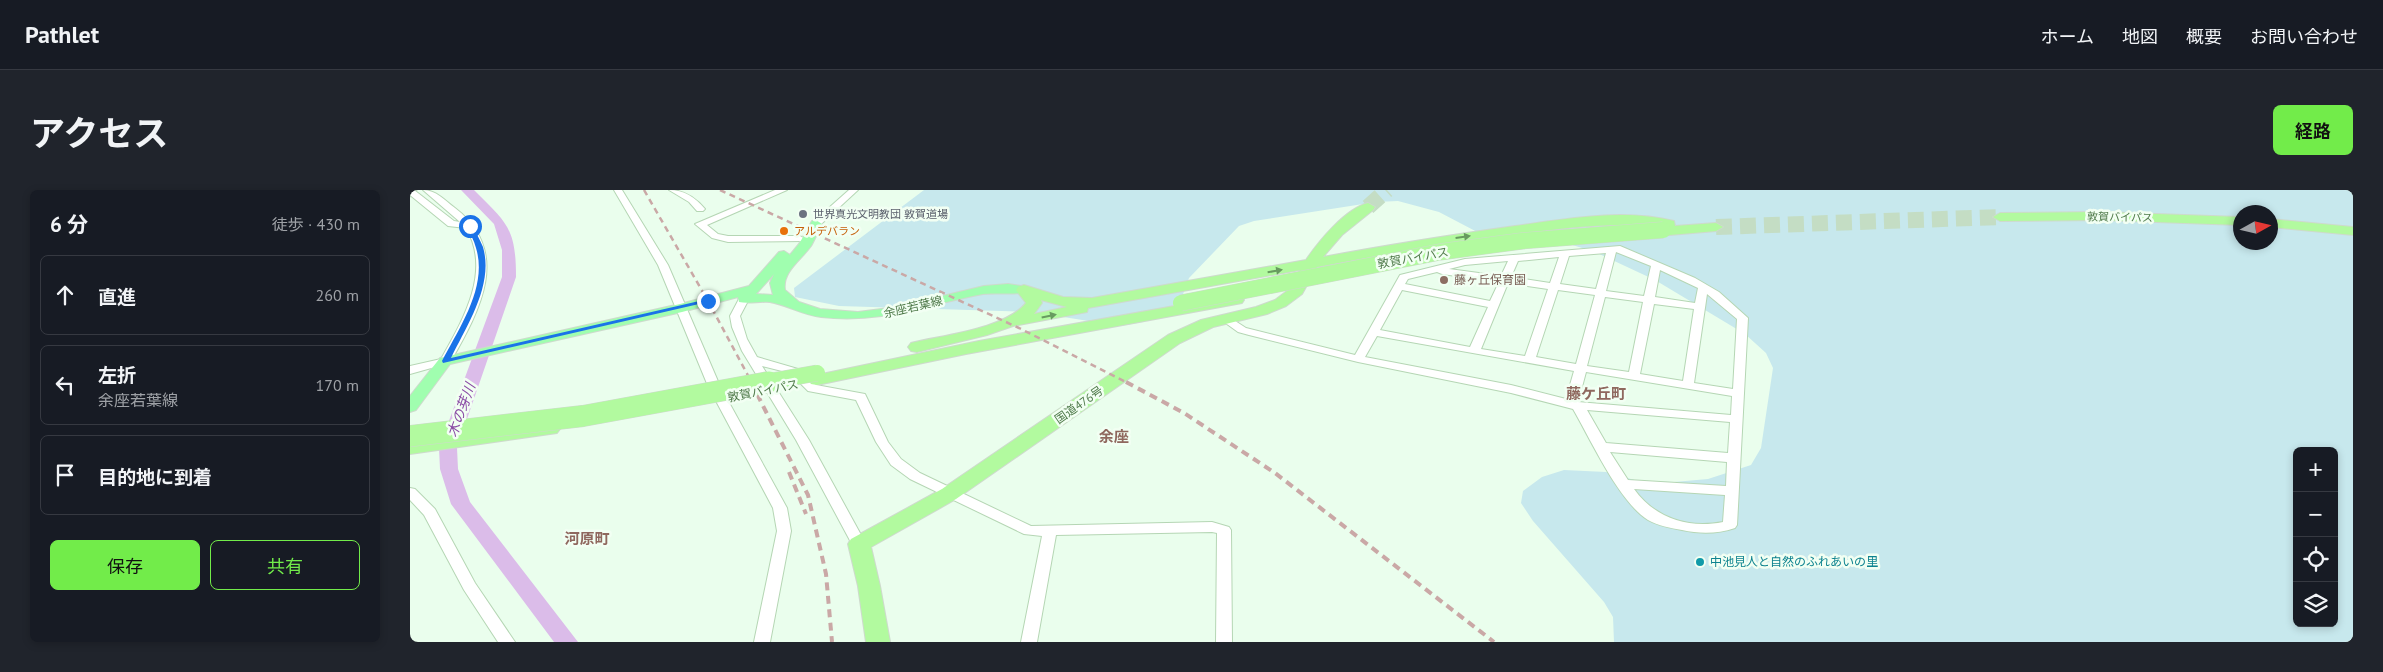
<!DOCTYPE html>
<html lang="ja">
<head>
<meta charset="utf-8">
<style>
  :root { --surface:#171b24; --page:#20242c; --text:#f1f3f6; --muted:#9ea1a6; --line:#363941; --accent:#72ec4a }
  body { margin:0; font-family:"PT Sans","Noto Sans JP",sans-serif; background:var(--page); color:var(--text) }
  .controls { position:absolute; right:15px; bottom:15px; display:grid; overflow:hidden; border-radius:8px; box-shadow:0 2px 8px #0003 }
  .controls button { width:45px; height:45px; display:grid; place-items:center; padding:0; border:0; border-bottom:1px solid var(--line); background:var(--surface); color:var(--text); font:25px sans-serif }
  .compass { position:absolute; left:1823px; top:15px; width:45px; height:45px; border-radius:50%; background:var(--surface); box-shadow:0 2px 8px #0003; rotate:82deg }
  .stop { position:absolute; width:15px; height:15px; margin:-11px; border:4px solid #1a73e8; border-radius:50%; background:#fff }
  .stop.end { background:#1a73e8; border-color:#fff; box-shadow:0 1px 5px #0008 }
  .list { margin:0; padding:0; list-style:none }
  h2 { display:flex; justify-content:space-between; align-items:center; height:65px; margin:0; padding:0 20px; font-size:21px }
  h2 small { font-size:16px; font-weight:400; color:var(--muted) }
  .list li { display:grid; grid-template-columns:32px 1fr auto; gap:15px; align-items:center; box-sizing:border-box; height:80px; margin:0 10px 10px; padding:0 10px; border:1px solid var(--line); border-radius:8px }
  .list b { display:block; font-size:19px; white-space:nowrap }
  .list p { margin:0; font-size:16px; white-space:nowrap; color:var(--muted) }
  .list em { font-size:16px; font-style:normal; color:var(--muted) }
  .actions { display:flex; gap:10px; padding:15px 20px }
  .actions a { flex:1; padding:11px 0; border:1px solid var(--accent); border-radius:8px; text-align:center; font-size:18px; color:var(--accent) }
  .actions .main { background:var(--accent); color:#111 }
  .icon { flex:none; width:28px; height:28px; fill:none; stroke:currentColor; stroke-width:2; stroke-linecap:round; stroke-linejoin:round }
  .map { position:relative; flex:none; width:1943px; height:452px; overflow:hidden; border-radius:8px }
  header { display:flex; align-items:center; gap:30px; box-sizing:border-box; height:70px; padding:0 25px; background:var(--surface); border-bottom:1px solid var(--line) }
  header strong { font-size:24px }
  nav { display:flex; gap:28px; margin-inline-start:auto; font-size:18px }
  .intro { display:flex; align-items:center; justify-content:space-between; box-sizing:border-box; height:120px; padding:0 30px }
  h1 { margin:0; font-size:35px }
  .button { padding:12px 22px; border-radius:8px; background:var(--accent); color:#111; font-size:18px; font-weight:700 }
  main { display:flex; gap:30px; padding:0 30px }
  aside { flex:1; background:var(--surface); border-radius:8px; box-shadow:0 2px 8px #0003 }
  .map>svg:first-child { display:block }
  .green { fill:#c7e8ed; fill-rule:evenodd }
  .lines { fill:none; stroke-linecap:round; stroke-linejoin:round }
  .river { fill:#dbbce9; fill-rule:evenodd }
  .highway-tunnel { stroke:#c4ddc4; stroke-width:16; stroke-dasharray:16 8; stroke-linecap:butt }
  .minor-casing { stroke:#b5d6b4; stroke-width:2 }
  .major-casing { stroke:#cedacd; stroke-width:2 }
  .highway-casing { stroke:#cedacd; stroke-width:2 }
  .minor { fill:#fff; fill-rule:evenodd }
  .major { fill:#a0feaf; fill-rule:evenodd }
  .highway { fill:#b2fa9f; fill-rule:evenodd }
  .rail-far1 { stroke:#caa8a6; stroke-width:2.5; stroke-dasharray:6 4.5; stroke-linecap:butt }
  .rail { stroke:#caa8a6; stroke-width:4; stroke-dasharray:8 5.5; stroke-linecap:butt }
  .highway-bridge-far1-casing { stroke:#cedacd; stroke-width:17; stroke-linecap:butt }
  .highway-bridge-casing { stroke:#cedacd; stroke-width:22; stroke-linecap:butt }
  .highway-bridge-far1 { stroke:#b2fa9f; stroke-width:16 }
  .highway-bridge { stroke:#b2fa9f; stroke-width:21 }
  .oneway { fill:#689b60 }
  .route { fill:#1a73e8 }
  .worship-dot { fill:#6b7280; stroke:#f2fff3; stroke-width:2 }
  .food-dot { fill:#e8710a; stroke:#f2fff3; stroke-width:2 }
  .education-dot { fill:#8d6e63; stroke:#f2fff3; stroke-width:2 }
  .culture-dot { fill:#0f9aa8; stroke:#f2fff3; stroke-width:2 }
  .labels { text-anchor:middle; stroke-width:5; stroke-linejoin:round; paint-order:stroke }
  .far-worship-label { font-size:11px; fill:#5b616d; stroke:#f2fff3; text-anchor:start }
  .far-street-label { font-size:11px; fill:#507b4b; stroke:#f2fff3 }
  .far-food-label { font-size:11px; fill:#c56008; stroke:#f2fff3; text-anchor:start }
  .street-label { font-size:12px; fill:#507b4b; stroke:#f2fff3 }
  .education-label { font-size:12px; fill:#785e54; stroke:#f2fff3; text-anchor:start }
  .culture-label { font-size:12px; fill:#0d838f; stroke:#f2fff3; text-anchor:start }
  .water-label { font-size:14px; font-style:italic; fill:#8a4ba5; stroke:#f2fff3 }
  .quarter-label { font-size:15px; font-weight:bold; fill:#8f685e; stroke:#f2fff3 }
</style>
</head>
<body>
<header>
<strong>Pathlet</strong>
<nav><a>ホーム</a><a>地図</a><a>概要</a><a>お問い合わせ</a></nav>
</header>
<div class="intro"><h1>アクセス</h1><a class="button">経路</a></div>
<main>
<aside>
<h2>6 分<small>徒歩 · 430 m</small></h2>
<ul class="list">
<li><svg class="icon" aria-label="ahead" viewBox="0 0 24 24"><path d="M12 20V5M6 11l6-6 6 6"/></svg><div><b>直進</b></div><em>260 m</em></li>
<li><svg class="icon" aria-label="left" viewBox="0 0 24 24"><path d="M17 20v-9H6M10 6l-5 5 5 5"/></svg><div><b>左折</b><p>余座若葉線</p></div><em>170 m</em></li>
<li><svg class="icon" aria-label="arrive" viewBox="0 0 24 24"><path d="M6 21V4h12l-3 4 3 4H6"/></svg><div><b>目的地に到着</b></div></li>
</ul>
<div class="actions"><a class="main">保存</a><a>共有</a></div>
</aside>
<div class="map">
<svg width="1943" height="452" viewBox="0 0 1943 452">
  <rect width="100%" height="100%" fill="#eafeed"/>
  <path class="green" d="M 514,0 L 1943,0 L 1943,452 L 1204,452 L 1203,427 L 1194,412 L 1123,331 L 1111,313 L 1113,301 L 1132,287 L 1154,280 L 1196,282 L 1228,291 L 1264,292 L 1298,289 L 1341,275 L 1351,258 L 1363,178 L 1356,163 L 1335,144 L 1245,90 L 1185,62 L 1156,53 L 1071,44 L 1029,22 L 988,11 L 966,12 L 844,31 L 829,36 L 779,88 L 772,107 L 758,120 L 733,132 L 710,136 L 622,122 L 429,116 L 385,107 L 384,98 ZM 1830,22 L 1860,22 L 1860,52 L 1830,52 ZM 1887,261 L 1924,261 L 1924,433 L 1887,433 Z"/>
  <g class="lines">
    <path class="river" d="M 51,0 L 64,0 C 97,33 106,38 106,87 L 47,258 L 48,279 L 60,312 L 168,452 L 144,452 L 41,314 L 30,279 L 29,258 L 92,87 L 92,60 L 84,34 Z"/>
    <g class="highway-tunnel">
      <polyline points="958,17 977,0"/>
      <polyline points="1306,37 1590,27"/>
    </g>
    <defs>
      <g id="minor">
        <path d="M 0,0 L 4,0 L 44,31 L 50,32 L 13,0 C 26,0 34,10 45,18 C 102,62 70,120 41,171 L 39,173 L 0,184 L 0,176 L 31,169 C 53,130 82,81 56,38 L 38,36 L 0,5 Z"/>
        <polygon points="204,0 212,0 258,75 310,196 377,318 381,341 360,452 344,452 367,341 363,318 298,196 248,75"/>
        <path d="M 259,0 C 274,0 285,7 295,19 L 293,21 L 287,21 L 279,12 Z"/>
        <polygon points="365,0 377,0 297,35 308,44 318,46 390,46 395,49 393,51 318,52 302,48 285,34"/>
        <polygon points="439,0 448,0 409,36 403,36 403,32"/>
        <path d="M 1210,56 L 1285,88 L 1309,102 L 1338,128 L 1327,335 L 1325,338 C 1307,344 1290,344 1272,340 C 1261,338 1248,336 1238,330 C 1209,312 1181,250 1163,219 L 1101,203 L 948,172 L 839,145 L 828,142 L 810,129 L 811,127 L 819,127 L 836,138 L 945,165 L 990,85 L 1055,69 ZM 1206,62 L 1241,76 L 1234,106 L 1196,101 ZM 1196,63 L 1186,99 L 1150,94 L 1159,66 ZM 1149,67 L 1140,93 L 1101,87 L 1108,71 ZM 1098,71 L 1091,86 L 1039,79 L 1055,75 ZM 1250,80 L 1288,98 L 1285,113 L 1245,107 ZM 1027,82 L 1032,84 L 1089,92 L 1080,111 L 995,94 L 998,89 ZM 1098,93 L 1138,99 L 1115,166 L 1071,159 ZM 992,100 L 1078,117 L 1060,157 L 970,140 ZM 1148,100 L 1185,105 L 1166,174 L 1126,167 ZM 1297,104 L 1327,129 L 1323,199 L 1284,193 ZM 1195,107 L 1233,112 L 1219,182 L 1177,176 ZM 1244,114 L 1284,119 L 1273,191 L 1230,184 ZM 967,146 L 1164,181 L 1156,209 L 1101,195 L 955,167 ZM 1176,182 L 1322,206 L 1321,225 L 1168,212 ZM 1177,220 L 1320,232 L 1318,263 L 1196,253 ZM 1200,262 L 1317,272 L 1316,296 L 1218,290 ZM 1224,299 L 1315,305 L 1313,332 C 1278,339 1245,328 1224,299 Z"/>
        <polygon points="334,106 339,109 330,126 337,149 347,167 388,179 406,195 455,204 478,252 491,269 510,283 621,336 802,332 819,337 821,340 822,452 806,452 807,343 802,342 646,345 627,452 611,452 632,346 614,344 500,289 481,275 466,252 446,210 398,201 380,183 352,176 399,250 456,354 454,358 444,358 386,250 332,161 322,137 320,126 330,107"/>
        <polygon points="0,298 5,299 25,319 65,393 105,452 88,452 54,400 14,325 0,310"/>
      </g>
      <path id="major" d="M 406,30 L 412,34 C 408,41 405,49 401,56 C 391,70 372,82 375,100 L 389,112 L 410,119 L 448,122 L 487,117 L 574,96 L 598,94 L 619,97 L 621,100 C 616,106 583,102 573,104 C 515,115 472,134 411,127 C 393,125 377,115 360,112 C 350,111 339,114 329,112 L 328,107 L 272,122 L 40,174 L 6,220 L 0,222 L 0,206 L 30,168 L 270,114 L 339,96 L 369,62 L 374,61 L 380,65 L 389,54 L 402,31 ZM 364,84 L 360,93 L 363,105 L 346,104 Z"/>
      <g id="highway">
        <path d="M 958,13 L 965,17 L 963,20 L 932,45 L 913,67 C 977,55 1041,45 1105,36 C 1156,29 1213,18 1264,31 L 1265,36 L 1306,33 L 1313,37 L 1306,41 L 1236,47 L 1229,43 L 1231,40 L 1250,37 C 1198,31 1146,39 1095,46 C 1032,55 970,65 907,77 L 892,104 L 876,116 L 857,124 L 803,137 L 770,153 L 546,309 L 461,357 L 470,396 L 480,452 L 456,452 L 448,396 L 438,354 L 441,349 L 532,299 L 758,145 L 791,130 L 846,117 L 865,110 L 881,98 L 890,80 L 678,118 L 677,122 L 603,136 L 577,145 L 507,162 L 501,161 L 498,157 L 501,153 C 533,145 595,139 616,113 L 606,100 L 608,97 L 614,95 L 653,107 L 682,108 L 896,70 C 909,51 935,19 958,13 ZM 631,110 L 657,117 L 624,124 L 632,113 Z"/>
        <polygon points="1690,22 1830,27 1830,35 1690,30 1590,31 1583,27 1590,23"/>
        <polygon points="1860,29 1943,37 1943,45 1860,37"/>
        <polygon points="826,105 832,107 834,110 832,113 556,164 407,195 401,194 398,190 401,186 407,185 569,151"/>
        <polygon points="140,233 147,235 150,239 147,243 0,264 0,252"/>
      </g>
    </defs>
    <use href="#minor" class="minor-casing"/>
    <use href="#major" class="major-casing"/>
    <use href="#highway" class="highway-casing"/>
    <use href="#minor" class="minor"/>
    <use href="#major" class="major"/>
    <use href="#highway" class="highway"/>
    <g class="rail-far1">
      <polyline points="234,0 298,111 342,193"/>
      <polyline points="310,0 609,138 718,193"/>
    </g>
    <g class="rail">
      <polyline points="341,192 398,305 416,384 422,452"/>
      <polyline points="716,192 774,223 865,283 1084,452"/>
      <polyline points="379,282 396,324"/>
    </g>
    <defs>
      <g id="highway-bridge-far1">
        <polyline points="771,113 1030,62 1112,51 1253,40"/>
        <polyline points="352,193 407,183"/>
      </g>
      <polyline id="highway-bridge" points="0,246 173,226 359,192"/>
    </defs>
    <use href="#highway-bridge-far1" class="highway-bridge-far1-casing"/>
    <use href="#highway-bridge" class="highway-bridge-casing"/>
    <use href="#highway-bridge-far1" class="highway-bridge-far1"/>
    <use href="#highway-bridge" class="highway-bridge"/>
  </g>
  <defs><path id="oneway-solid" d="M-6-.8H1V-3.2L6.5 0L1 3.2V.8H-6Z" transform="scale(1.25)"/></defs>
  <g class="oneway">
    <use href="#oneway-solid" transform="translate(1053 47) rotate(-8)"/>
    <use href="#oneway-solid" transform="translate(865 81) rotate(-10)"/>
    <use href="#oneway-solid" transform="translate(639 126) rotate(-12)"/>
  </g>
  <path class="route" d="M 60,34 L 63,36 C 66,43 70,50 73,57 C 84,95 57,135 41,168 L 298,109 L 302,111 L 33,173 L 32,171 C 49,138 78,97 66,58 C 64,50 60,43 56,36 Z"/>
  <circle class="worship-dot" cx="393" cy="24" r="5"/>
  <circle class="food-dot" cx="374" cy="41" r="5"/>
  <circle class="education-dot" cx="1034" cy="90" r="5"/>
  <circle class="culture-dot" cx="1290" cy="372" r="5"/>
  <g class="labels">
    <g class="far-worship-label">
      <text x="403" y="28">世界真光文明教団 敦賀道場</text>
    </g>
    <g class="far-street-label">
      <text transform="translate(1710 27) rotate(1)" y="4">敦賀バイパス</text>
    </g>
    <g class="far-food-label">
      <text x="384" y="45">アルデバラン</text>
    </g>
    <g class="street-label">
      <text transform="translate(1003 68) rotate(-10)" y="4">敦賀バイパス</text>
      <text transform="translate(503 117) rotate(-13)" y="4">余座若葉線</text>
      <text transform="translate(353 201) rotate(-11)" y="4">敦賀バイパス</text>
      <text transform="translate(669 215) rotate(-35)" y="4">国道476号</text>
    </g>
    <g class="education-label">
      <text x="1044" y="94">藤ヶ丘保育園</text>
    </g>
    <g class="culture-label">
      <text x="1300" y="376">中池見人と自然のふれあいの里</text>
    </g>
    <g class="water-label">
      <text transform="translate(51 220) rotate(-70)" y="5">木の芽川</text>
    </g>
    <g class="quarter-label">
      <text x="1186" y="209">藤ケ丘町</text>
      <text x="704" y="252">余座</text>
      <text x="177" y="354">河原町</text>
    </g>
  </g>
</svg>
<div class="controls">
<button>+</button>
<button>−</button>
<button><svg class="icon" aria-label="locate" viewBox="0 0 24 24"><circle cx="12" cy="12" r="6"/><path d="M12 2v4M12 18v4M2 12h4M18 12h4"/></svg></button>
<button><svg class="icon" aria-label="layers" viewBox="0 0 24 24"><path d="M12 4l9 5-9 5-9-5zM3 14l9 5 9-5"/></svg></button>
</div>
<svg class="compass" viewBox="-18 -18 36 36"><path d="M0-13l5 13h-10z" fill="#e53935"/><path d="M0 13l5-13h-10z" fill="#9ea1a6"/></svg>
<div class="stop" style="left:60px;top:36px"></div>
<div class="stop end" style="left:298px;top:111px"></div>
</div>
</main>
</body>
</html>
